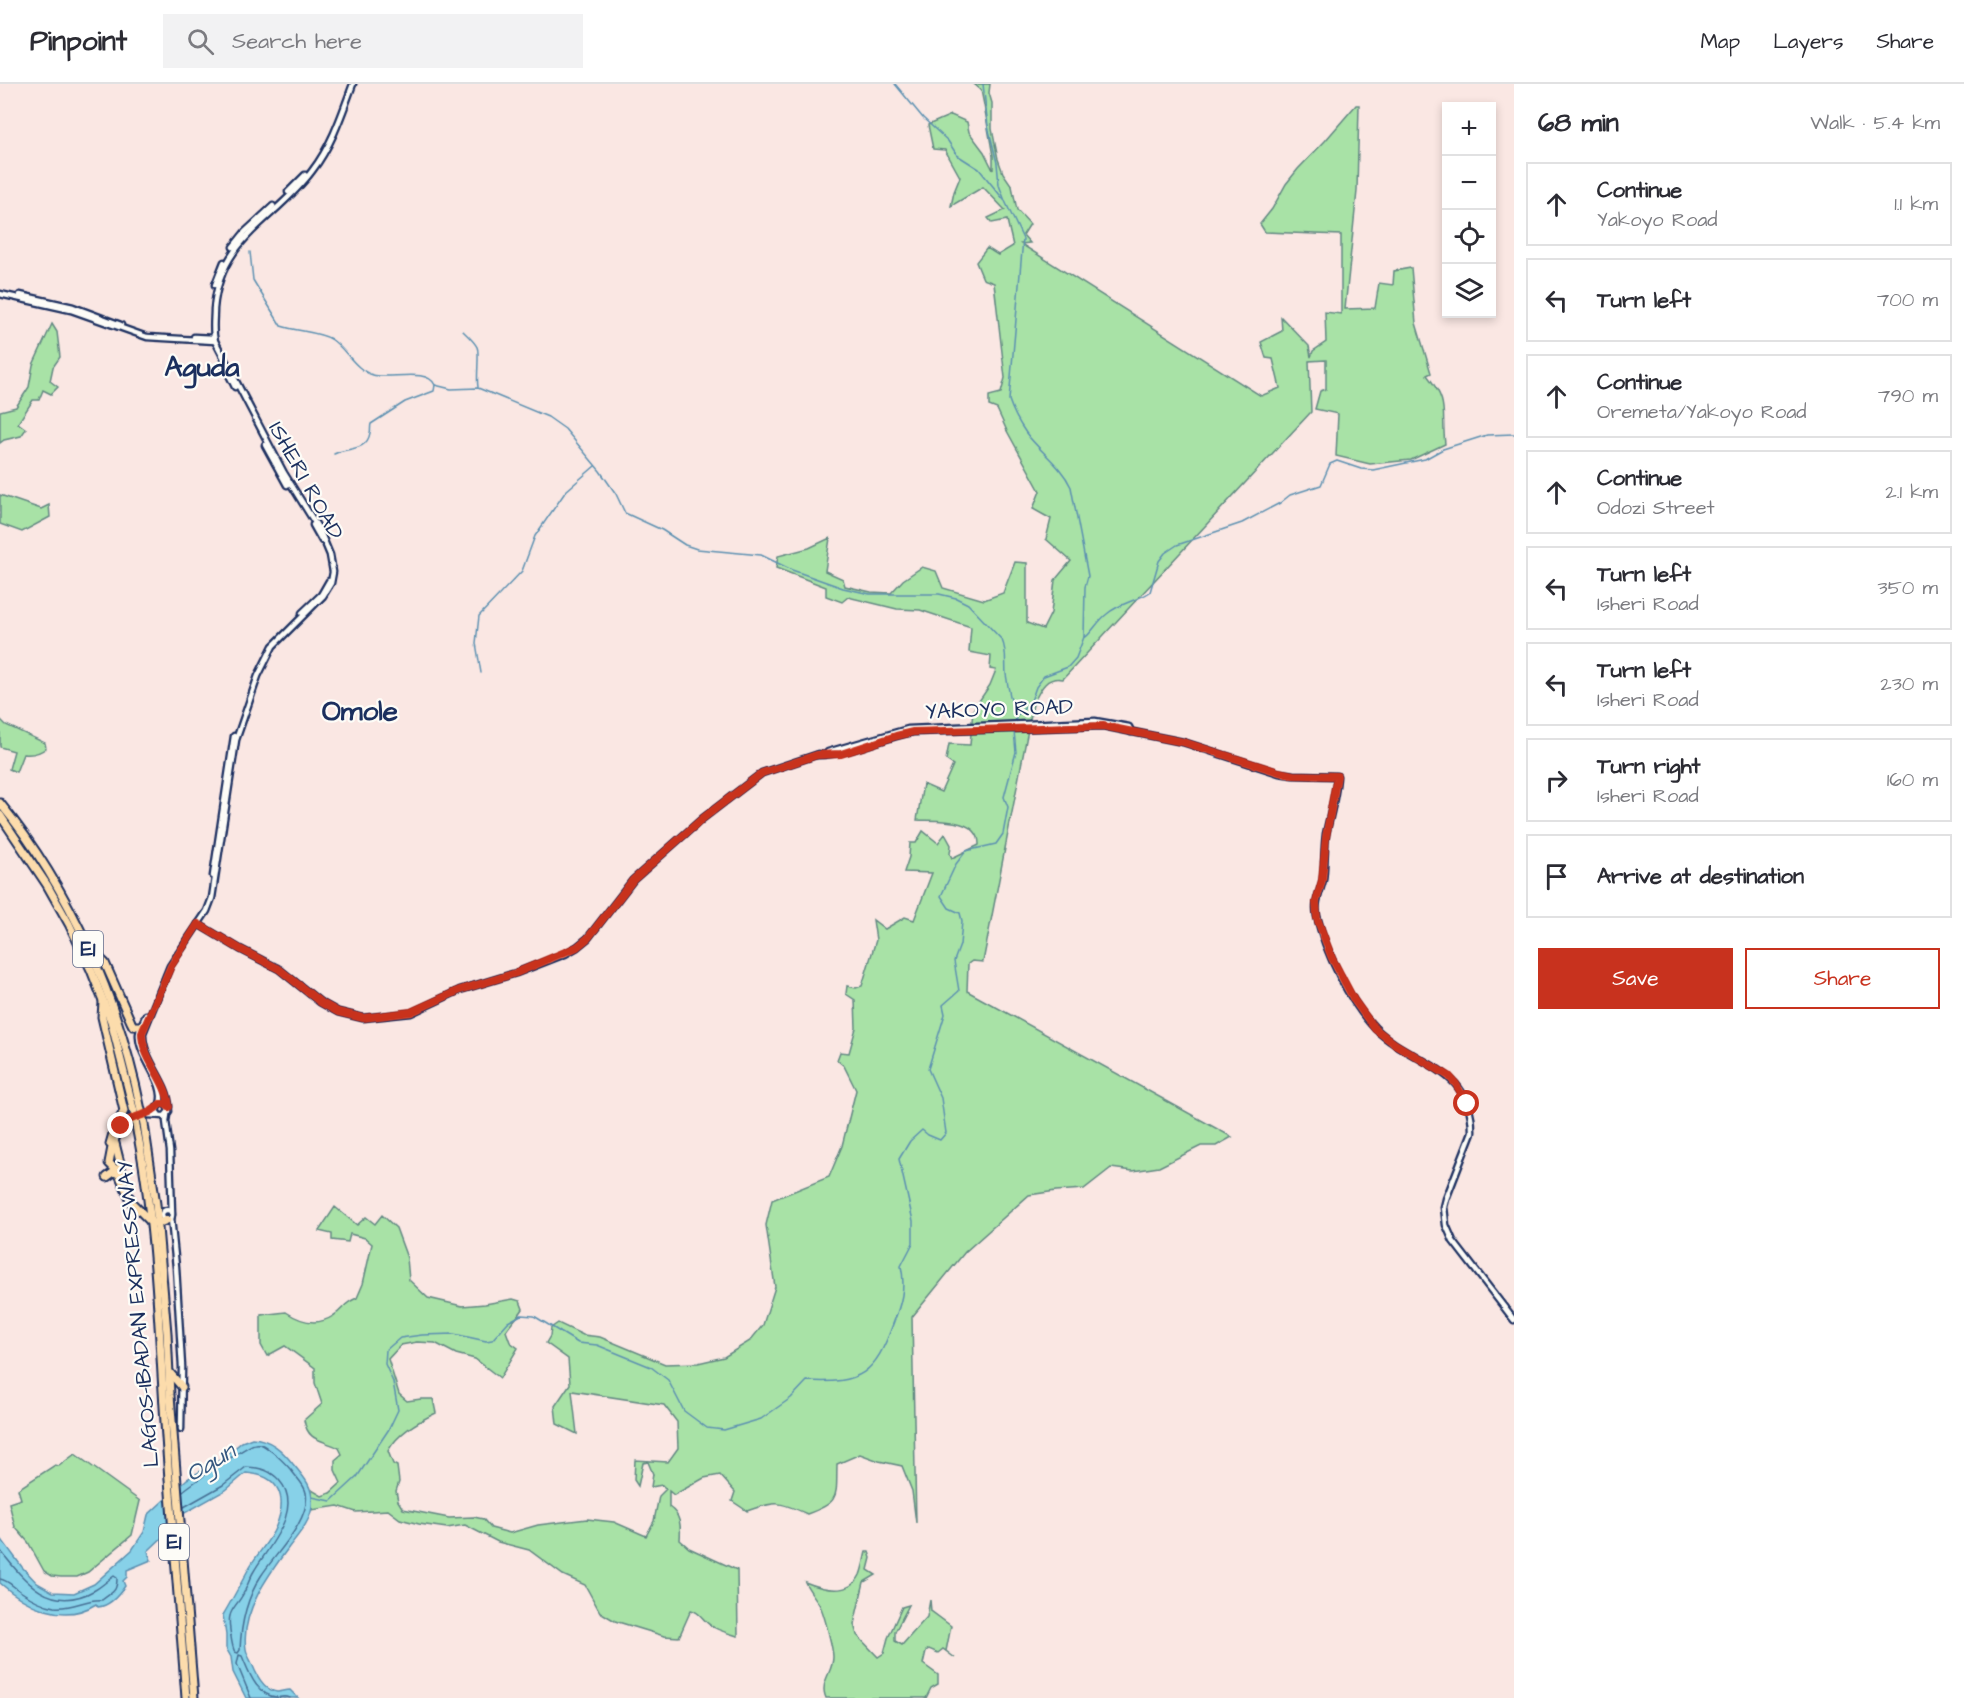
<!DOCTYPE html>
<html lang="en">
<head>
<meta charset="utf-8">
<style>
  :root { --surface:#fff; --page:#f2f2f3; --text:#2b2b33; --muted:#7c7c81; --line:#e1e1e2; --accent:#c8321e }
  body { margin:0; font-family:"Architects Daughter",sans-serif; background:var(--page); color:var(--text) }
  .controls { position:absolute; right:18px; top:18px; display:grid; overflow:hidden; border-radius:0px; box-shadow:0 3px 9px #0003 }
  .controls button { width:54px; height:54px; display:grid; place-items:center; padding:0; border:0; border-bottom:2px solid var(--line); background:var(--surface); color:var(--text); font:30px sans-serif }
  .stop { position:absolute; width:18px; height:18px; margin:-14px; border:4px solid #c8321e; border-radius:50%; background:#fff }
  .stop.end { background:#c8321e; border-color:#fff; box-shadow:0 2px 6px #0008 }
  .list { margin:0; padding:0; list-style:none }
  h2 { display:flex; justify-content:space-between; align-items:center; height:78px; margin:0; padding:0 24px; font-size:26px }
  h2 small { font-size:20px; font-weight:400; color:var(--muted) }
  .list li { display:grid; grid-template-columns:39px 1fr auto; gap:18px; align-items:center; box-sizing:border-box; height:84px; margin:0 12px 12px; padding:0 12px; border:2px solid var(--line); border-radius:0px }
  .list b { display:block; font-size:22px; white-space:nowrap }
  .list p { margin:0; font-size:20px; white-space:nowrap; color:var(--muted) }
  .list em { font-size:20px; font-style:normal; color:var(--muted) }
  .actions { display:flex; gap:12px; padding:18px 24px }
  .actions a { flex:1; padding:14px 0; border:2px solid var(--accent); border-radius:0px; text-align:center; font-size:21px; color:var(--accent) }
  .actions .main { background:var(--accent); color:#fff }
  .icon { flex:none; width:33px; height:33px; fill:none; stroke:currentColor; stroke-width:2; stroke-linecap:round; stroke-linejoin:round }
  .map { position:relative; flex:none; width:1514px; height:1614px; overflow:hidden }
  header { display:flex; align-items:center; gap:36px; box-sizing:border-box; height:84px; padding:0 30px; background:var(--surface); border-bottom:2px solid var(--line) }
  header strong { font-size:28px }
  nav { display:flex; gap:33px; margin-inline-start:auto; font-size:21px }
  .search { width:420px; height:54px; background:var(--page); display:flex; align-items:center; gap:15px; box-sizing:border-box; padding:0 21px; border-radius:0px; color:var(--muted); font-size:22px }
  main { display:flex }
  aside { flex:1; background:var(--surface) }
  .map>svg:first-child { display:block }
  .green { fill:#a8e2a6; stroke:#628882; stroke-width:1.5 }
  .water { fill:#87d1e8; stroke:#5c90b1; stroke-width:1.5 }
  .lines { fill:none; stroke-linecap:round; stroke-linejoin:round }
  .shore { stroke:#467095; stroke-width:1.5 }
  .stream { stroke:#5c90b1; stroke-width:1.5 }
  .secondary-casing { stroke:#1b2f5e; stroke-width:9 }
  .highway-casing { stroke:#1b2f5e; stroke-width:11 }
  .secondary { stroke:#fdfcf7; stroke-width:4.5 }
  .highway { stroke:#fcdcac; stroke-width:7 }
  .highway-bridge-casing { stroke:#1b2f5e; stroke-width:11; stroke-linecap:butt }
  .highway-bridge { stroke:#fcdcac; stroke-width:7 }
  .route { stroke:#c8321e; stroke-width:8 }
  .labels { text-anchor:middle; stroke-width:4.5; stroke-linejoin:round; paint-order:stroke }
  .shield { fill:#fdfcf7; stroke:#5f6c8c; stroke-width:1.5 }
  .shield-label { font-size:21px; font-weight:bold; fill:#1b2f5e }
  .street-label { font-size:22px; fill:#1b2f5e; stroke:#fdfcf7 }
  .water-label { font-size:24px; font-style:italic; fill:#365880; stroke:#fdfcf7 }
  .district-label { font-size:28px; font-weight:bold; fill:#1b2f5e; stroke:#fdfcf7 }
</style>
</head>
<body>
<header>
<strong>Pinpoint</strong>
<div class="search"><svg class="icon" aria-label="search" viewBox="0 0 24 24"><circle cx="10" cy="10" r="6"/><path d="M15 15l6 6"/></svg>Search here</div>
<nav><a>Map</a><a>Layers</a><a>Share</a></nav>
</header>
<main>
<div class="map">
<svg width="1514" height="1614" viewBox="0 0 1514 1614">
  <rect width="100%" height="100%" fill="#fae7e3"/>
  <filter id="ink" filterUnits="userSpaceOnUse"><feTurbulence type="fractalNoise" baseFrequency=".0167" numOctaves="2"/><feDisplacementMap in="SourceGraphic" scale="12" xChannelSelector="R" yChannelSelector="G"/><feConvolveMatrix kernelMatrix="1 2 1 2 8 2 1 2 1" color-interpolation-filters="sRGB"/></filter>
  <g filter="url(#ink)">
    <g class="green">
      <path d="M 974,0 L 990,0 L 989,9 L 992,19 L 992,45 L 998,75 L 1003,89 L 1012,102 L 1017,126 L 1030,140 L 1023,151 L 1030,159 L 1021,160 L 1261,312 L 1280,304 L 1273,275 L 1266,274 L 1261,258 L 1282,247 L 1281,233 L 1309,262 L 1311,273 L 1313,267 L 1326,258 L 1325,228 L 1341,230 L 1341,151 L 1265,148 L 1260,140 L 1272,125 L 1286,100 L 1298,85 L 1325,57 L 1356,21 L 1359,21 L 1357,107 L 1345,225 L 1375,224 L 1379,199 L 1393,201 L 1394,187 L 1411,184 L 1416,239 L 1431,289 L 1427,291 C 1450,320 1441,327 1445,360 L 1411,376 L 1370,380 L 1336,372 L 1338,330 L 1315,325 L 1320,307 L 1326,305 L 1326,276 L 1309,277 L 1311,328 L 1063,595 C 1045,592 1040,606 1033,620 L 983,878 L 972,877 L 968,880 L 967,907 L 1232,1053 L 1216,1062 L 1201,1062 L 1159,1083 L 1133,1087 L 1111,1084 L 1084,1105 L 1056,1107 L 1029,1111 L 965,1168 L 912,1233 L 916,1439 L 912,1407 L 902,1382 L 879,1377 L 860,1370 L 837,1380 C 836,1413 841,1418 807,1430 C 779,1417 776,1417 747,1427 L 732,1417 L 735,1408 L 720,1391 L 704,1394 L 674,1411 L 669,1407 L 669,1423 C 681,1431 681,1442 680,1456 L 689,1464 L 737,1486 L 738,1552 C 728,1549 718,1547 710,1541 C 702,1536 701,1528 691,1526 L 679,1553 L 664,1552 L 615,1537 L 600,1528 L 585,1501 L 563,1491 L 529,1466 L 498,1458 L 465,1441 L 447,1444 L 419,1440 L 400,1435 L 388,1426 L 356,1428 L 338,1422 L 312,1426 L 312,1406 L 322,1412 L 330,1409 L 341,1399 L 335,1386 L 335,1376 L 342,1370 L 339,1364 C 321,1355 308,1358 304,1336 L 322,1320 L 315,1299 L 315,1284 L 285,1262 L 267,1272 L 261,1261 L 261,1231 L 286,1228 C 301,1238 318,1242 333,1232 C 344,1226 343,1219 357,1214 L 363,1200 L 372,1160 L 365,1154 L 350,1150 L 348,1158 L 332,1156 L 332,1150 L 319,1147 L 335,1123 L 357,1141 L 366,1133 L 375,1140 L 382,1131 L 396,1144 L 407,1174 L 409,1196 L 428,1214 L 462,1222 L 485,1220 L 513,1215 L 520,1217 L 523,1225 C 518,1233 511,1239 506,1247 L 510,1258 L 518,1264 L 500,1294 L 475,1275 L 456,1270 L 435,1259 L 417,1258 L 401,1261 L 388,1275 L 399,1310 L 407,1317 L 421,1315 L 433,1315 L 436,1329 C 417,1338 398,1349 388,1367 L 393,1380 L 397,1382 L 399,1398 L 396,1407 L 398,1417 L 403,1425 L 449,1434 L 474,1433 L 483,1435 L 491,1444 L 510,1449 L 538,1441 L 587,1435 L 614,1438 L 646,1452 L 654,1437 L 659,1412 L 666,1405 L 662,1401 L 651,1403 L 653,1390 L 648,1378 L 643,1379 L 638,1402 L 634,1396 L 635,1376 L 668,1378 L 678,1364 L 677,1338 L 664,1321 L 572,1307 L 577,1350 L 557,1340 L 555,1322 L 570,1300 L 568,1275 L 546,1259 L 550,1252 L 551,1244 L 558,1239 L 583,1251 L 600,1253 L 665,1280 L 698,1279 L 724,1273 L 750,1257 L 763,1241 L 775,1203 L 766,1141 L 772,1116 L 829,1093 L 842,1062 L 856,1006 L 844,982 L 837,976 L 840,968 L 849,969 L 856,944 L 855,916 L 846,910 L 847,902 L 856,904 L 862,902 L 876,856 L 873,836 L 885,845 L 905,833 L 914,836 L 932,789 L 904,788 L 909,773 L 910,759 L 916,759 L 923,747 L 938,759 L 945,750 L 951,761 L 950,770 L 952,774 L 979,761 C 980,733 935,737 917,736 L 923,700 L 941,708 L 953,681 L 946,676 L 949,660 L 970,661 L 973,626 L 990,601 L 996,586 L 990,585 L 991,572 L 969,568 L 971,543 L 920,526 L 897,525 L 848,513 L 842,518 L 826,512 L 826,503 L 776,484 L 778,472 L 809,464 L 830,454 L 825,487 L 843,495 L 845,502 L 871,508 L 891,509 L 903,496 L 922,483 L 936,487 L 943,504 L 984,516 L 1003,509 L 1015,478 L 1027,479 L 1027,539 L 1043,545 L 1051,529 L 1055,496 L 1071,477 L 1046,455 L 1051,435 L 1033,425 L 1040,407 L 1007,347 L 997,325 L 989,322 L 989,312 L 1001,309 L 1005,294 L 994,199 L 983,195 L 976,178 L 987,164 L 998,171 L 1013,162 L 1007,136 L 992,139 L 988,134 L 1005,126 L 983,103 L 951,122 L 954,108 L 960,93 L 945,66 L 933,65 L 928,41 L 951,31 L 967,38 L 969,48 L 984,68 L 993,86 L 993,72 L 984,21 L 981,6 Z"/>
      <polygon points="52,240 57,248 60,273 53,283 50,297 58,303 51,310 43,306 39,316 33,316 18,339 26,345 21,352 4,356 0,359 0,327 16,323 29,303 33,281"/>
      <polygon points="0,411 41,425 49,421 50,433 22,448 0,440"/>
      <path d="M 0,635 L 6,641 L 45,659 L 46,664 C 39,670 31,671 23,670 L 16,688 L 9,685 L 14,667 L 0,663 Z"/>
      <polygon points="75,1370 140,1417 132,1451 88,1488 77,1493 61,1493 52,1492 44,1487 28,1458 15,1443 9,1419 21,1415 18,1405 55,1381 59,1382"/>
      <path d="M 866,1468 L 869,1468 L 871,1474 L 868,1486 L 876,1491 L 864,1498 L 854,1540 L 857,1551 L 878,1573 L 884,1569 L 888,1554 L 902,1523 L 909,1521 L 895,1548 L 895,1557 L 902,1561 L 927,1533 L 930,1516 L 931,1527 L 951,1542 L 946,1567 L 955,1574 L 943,1565 L 938,1569 L 929,1565 L 926,1567 L 923,1580 L 938,1591 L 938,1600 L 931,1604 L 926,1614 L 826,1614 C 819,1598 833,1589 833,1573 C 833,1565 824,1529 820,1522 C 816,1514 809,1507 805,1498 C 822,1505 849,1513 860,1491 C 863,1484 864,1475 866,1468 Z"/>
    </g>
    <path class="water" d="M 252,1354 C 270,1355 282,1366 293,1380 C 305,1394 314,1404 312,1423 C 310,1438 298,1451 289,1463 C 269,1490 240,1529 246,1565 C 247,1571 251,1577 253,1582 C 257,1592 264,1606 277,1608 C 281,1608 286,1606 290,1606 L 298,1614 L 246,1614 L 233,1588 L 231,1573 L 226,1564 L 226,1551 L 223,1531 C 232,1516 240,1501 248,1486 C 256,1470 270,1458 276,1442 C 288,1413 279,1391 246,1389 L 226,1406 L 181,1431 L 169,1447 L 148,1467 L 151,1476 L 127,1486 L 127,1493 L 123,1497 L 125,1502 C 119,1511 109,1522 98,1523 L 96,1520 C 63,1541 26,1522 0,1499 L 0,1453 L 22,1483 L 37,1499 L 53,1508 L 74,1509 L 94,1500 L 132,1466 L 144,1448 L 148,1431 L 187,1395 L 220,1376 L 242,1358 Z"/>
    <g class="lines">
      <g class="shore">
        <path d="M 183,1407 C 190,1401 249,1360 255,1360 C 262,1359 266,1363 271,1367 C 279,1373 285,1379 291,1386 C 296,1393 305,1401 306,1409 C 311,1436 275,1470 261,1492 C 246,1515 241,1539 240,1566 L 238,1569 L 235,1568 C 232,1564 228,1537 230,1532 C 231,1525 239,1518 242,1512 C 247,1504 249,1495 254,1487 C 268,1463 305,1425 279,1396 C 270,1386 259,1383 246,1383 L 223,1401 L 184,1423"/>
        <path d="M 0,1466 C 25,1498 51,1531 95,1506 C 102,1502 108,1496 114,1492 L 117,1494 C 117,1508 113,1507 102,1516 C 88,1514 72,1525 55,1523 C 42,1521 30,1514 20,1507 C 13,1503 8,1496 0,1495"/>
        <path d="M 251,1614 L 237,1580 L 239,1571 L 242,1572 C 249,1588 256,1611 276,1613 C 282,1614 284,1611 290,1614"/>
      </g>
      <g class="stream">
        <polyline points="895,0 923,34 948,57 957,71 979,85 1004,116"/>
        <path d="M 983,0 L 988,42 L 997,79 L 999,101 L 1005,117 L 1023,155 L 1009,316 C 1013,328 1019,339 1026,349 C 1040,368 1061,381 1071,403 L 1088,492 L 1085,503 L 1084,553"/>
        <path d="M 250,168 L 253,196 L 281,242 C 296,247 319,248 331,255 C 346,265 355,286 373,291 C 388,296 428,283 435,301 L 451,305 L 478,304 L 548,333 L 565,345 L 600,387 L 616,410 L 625,429 L 662,446 L 685,461 L 697,465 L 761,471 L 792,486 L 843,504 L 870,510 L 939,510 L 956,514 L 968,520 L 1002,556 C 1007,567 1005,578 1006,590 C 1008,604 1011,619 1016,633"/>
        <path d="M 463,247 C 468,252 474,257 477,263 C 480,268 476,293 478,303"/>
        <path d="M 334,370 C 346,363 367,368 370,349 C 371,346 370,343 371,340 L 405,318 L 434,307 L 435,301"/>
        <polyline points="481,589 476,559 479,532 522,487 535,452 566,407 595,382"/>
        <path d="M 1015,640 L 1016,633 L 1031,617 L 1036,603 L 1044,592 L 1068,583 L 1076,574 L 1084,553 L 1087,552 C 1094,545 1099,536 1107,530 C 1119,519 1137,517 1150,508 L 1159,477 L 1165,469 L 1177,461 L 1242,439 L 1280,419 L 1290,411 L 1321,401 L 1330,380 L 1337,377 L 1361,385 L 1373,386 L 1425,375 L 1443,365 L 1487,351 L 1514,350"/>
        <path d="M 312,1413 L 331,1417 L 357,1393 L 389,1345 L 398,1326 L 393,1298 L 385,1280 L 386,1266 L 400,1254 L 422,1251 L 454,1250 L 486,1257 L 492,1256 L 508,1238 L 521,1231 L 534,1232 L 578,1259 L 597,1261 L 651,1283 L 668,1296 L 684,1327 L 707,1344 L 724,1346 L 761,1335 L 791,1314 L 807,1297 C 861,1300 875,1290 893,1240 C 901,1220 906,1204 901,1182 L 913,1159 L 913,1137 L 899,1075 L 910,1057 L 922,1046 L 928,1051 L 940,1056 L 946,1049 L 941,1014 L 928,985 L 945,930 L 943,921 L 959,907 L 954,877 L 960,861 L 962,837 L 960,829 L 949,824 L 941,812 L 956,780 L 966,767 L 996,760 L 1003,750 L 1008,723 L 1004,713 L 1016,668 L 1014,647"/>
      </g>
      <defs>
        <g id="secondary">
          <polyline points="288,108 305,91"/>
          <polyline points="233,163 245,148 273,122"/>
          <polyline points="215,201 224,178"/>
          <polyline points="0,210 71,226 147,253 215,257"/>
          <polyline points="20,211 73,223 121,241"/>
          <polyline points="194,253 214,254"/>
          <polyline points="224,281 235,303"/>
          <polyline points="265,361 287,401"/>
          <polyline points="313,441 322,457"/>
          <polyline points="302,529 321,511 329,497"/>
          <polyline points="828,668 908,645 1095,637 1129,643 1131,648"/>
          <path d="M 817,671 C 854,670 879,654 913,648 L 1103,642 L 1183,658 L 1279,689 L 1293,691 L 1337,692 C 1336,712 1330,731 1326,750 C 1324,765 1325,781 1323,796 C 1320,808 1314,819 1317,832 C 1325,867 1350,919 1375,944 C 1411,981 1473,982 1472,1048 L 1446,1115 L 1444,1123 L 1446,1141 L 1453,1157 L 1514,1236"/>
          <polyline points="213,792 234,652"/>
          <polyline points="198,840 240,865 279,885 320,918 338,928 363,934 411,929 460,906 516,889 565,870 577,863 588,854 633,796 702,735 762,689 819,670"/>
          <path d="M 146,931 C 143,938 138,945 139,953 C 140,975 167,1000 160,1020"/>
          <path d="M 169,1023 C 168,997 142,976 143,949 L 170,882 L 207,827 L 212,814 L 236,656 L 258,592 L 273,562 L 323,512 L 331,499 L 333,488 L 330,471 L 320,447 L 284,389 L 215,257 C 212,246 214,236 214,225 C 220,153 275,137 312,87 C 332,61 342,30 353,0"/>
          <polyline points="167,1031 166,1037 170,1067 172,1130"/>
          <path d="M 119,1042 C 130,1028 149,1031 165,1032 L 169,1027 L 167,1021 L 162,1019 L 158,1022 L 156,1027 L 159,1031"/>
          <polyline points="114,1061 121,1041"/>
          <circle cx="167" cy="1131" r="5"/>
          <polyline points="171,1134 176,1183 182,1283 181,1345"/>
        </g>
        <g id="highway">
          <path d="M 0,719 C 71,806 119,917 141,1026"/>
          <polyline points="0,731 47,801 69,840 91,886 111,937 134,1028"/>
          <polyline points="89,864 105,879 131,938 133,942 141,942"/>
          <polyline points="103,918 102,933 124,1027 114,1046 110,1060"/>
          <polyline points="144,1040 156,1120 167,1249 170,1311 194,1614"/>
          <path d="M 136,1042 C 155,1135 158,1230 164,1323 C 170,1420 179,1517 186,1614"/>
          <polyline points="113,1058 109,1079 118,1088 132,1119 150,1137"/>
          <polyline points="115,1059 123,1091"/>
          <polyline points="107,1093 114,1088 119,1090"/>
          <polyline points="157,1140 167,1136"/>
          <polyline points="170,1289 182,1303"/>
        </g>
      </defs>
      <use href="#secondary" class="secondary-casing"/>
      <use href="#highway" class="highway-casing"/>
      <use href="#secondary" class="secondary"/>
      <use href="#highway" class="highway"/>
      <defs>
        <g id="highway-bridge">
          <polyline points="141,1026 144,1040"/>
          <polyline points="134,1028 136,1042"/>
        </g>
      </defs>
      <use href="#highway-bridge" class="highway-bridge-casing"/>
      <use href="#highway-bridge" class="highway-bridge"/>
    </g>
  </g>
  <g class="lines" filter="url(#ink)">
    <path class="route" d="M 121,1042 C 134,1029 148,1034 160,1020 L 165,1020 L 169,1023 C 168,997 142,976 142,949 L 171,882 L 198,840 L 240,865 L 279,885 L 320,918 L 338,928 L 363,934 L 411,928 L 460,906 L 516,889 L 577,863 L 588,854 L 633,796 L 702,735 L 762,689 L 817,671 L 841,670 L 896,652 L 913,648 L 1103,642 L 1183,658 L 1279,688 L 1293,691 L 1337,692 L 1326,753 L 1322,796 L 1316,818 L 1317,834 L 1332,874 L 1354,916 L 1375,945 L 1395,960 L 1449,992 L 1456,1000 L 1467,1020"/>
  </g>
  <g class="labels">
    <g class="shield">
      <rect x="73" y="847" width="30" height="36" rx="4.5"/>
      <rect x="159" y="1440" width="30" height="36" rx="4.5"/>
    </g>
    <g class="shield-label">
      <text x="88" y="872">E1</text>
      <text x="174" y="1465">E1</text>
    </g>
    <g class="street-label">
      <text transform="translate(307 396) rotate(61)" y="8">ISHERI ROAD</text>
      <text transform="translate(999 624) rotate(-2)" y="8">YAKOYO ROAD</text>
      <text transform="translate(137 1230) rotate(-95)" y="8">LAGOS-IBADAN EXPRESSWAY</text>
    </g>
    <g class="water-label">
      <text transform="translate(210 1378) rotate(-31)" y="8">Ogun</text>
    </g>
    <g class="district-label">
      <text x="202" y="292">Aguda</text>
      <text x="360" y="636">Omole</text>
    </g>
  </g>
</svg>
<div class="controls">
<button>+</button>
<button>−</button>
<button><svg class="icon" aria-label="locate" viewBox="0 0 24 24"><circle cx="12" cy="12" r="6"/><path d="M12 2v4M12 18v4M2 12h4M18 12h4"/></svg></button>
<button><svg class="icon" aria-label="layers" viewBox="0 0 24 24"><path d="M12 4l9 5-9 5-9-5zM3 14l9 5 9-5"/></svg></button>
</div>
<div class="stop" style="left:1467px;top:1020px"></div>
<div class="stop end" style="left:121px;top:1042px"></div>
</div>
<aside>
<h2>68 min<small>Walk · 5.4 km</small></h2>
<ul class="list">
<li><svg class="icon" aria-label="ahead" viewBox="0 0 24 24"><path d="M12 20V5M6 11l6-6 6 6"/></svg><div><b>Continue</b><p>Yakoyo Road</p></div><em>1.1 km</em></li>
<li><svg class="icon" aria-label="left" viewBox="0 0 24 24"><path d="M17 20v-9H6M10 6l-5 5 5 5"/></svg><div><b>Turn left</b></div><em>700 m</em></li>
<li><svg class="icon" aria-label="ahead" viewBox="0 0 24 24"><path d="M12 20V5M6 11l6-6 6 6"/></svg><div><b>Continue</b><p>Oremeta/Yakoyo Road</p></div><em>790 m</em></li>
<li><svg class="icon" aria-label="ahead" viewBox="0 0 24 24"><path d="M12 20V5M6 11l6-6 6 6"/></svg><div><b>Continue</b><p>Odozi Street</p></div><em>2.1 km</em></li>
<li><svg class="icon" aria-label="left" viewBox="0 0 24 24"><path d="M17 20v-9H6M10 6l-5 5 5 5"/></svg><div><b>Turn left</b><p>Isheri Road</p></div><em>350 m</em></li>
<li><svg class="icon" aria-label="left" viewBox="0 0 24 24"><path d="M17 20v-9H6M10 6l-5 5 5 5"/></svg><div><b>Turn left</b><p>Isheri Road</p></div><em>230 m</em></li>
<li><svg class="icon" aria-label="right" viewBox="0 0 24 24"><path d="M7 20v-9h11M14 6l5 5-5 5"/></svg><div><b>Turn right</b><p>Isheri Road</p></div><em>160 m</em></li>
<li><svg class="icon" aria-label="arrive" viewBox="0 0 24 24"><path d="M6 21V4h12l-3 4 3 4H6"/></svg><div><b>Arrive at destination</b></div></li>
</ul>
<div class="actions"><a class="main">Save</a><a>Share</a></div>
</aside>
</main>
</body>
</html>
